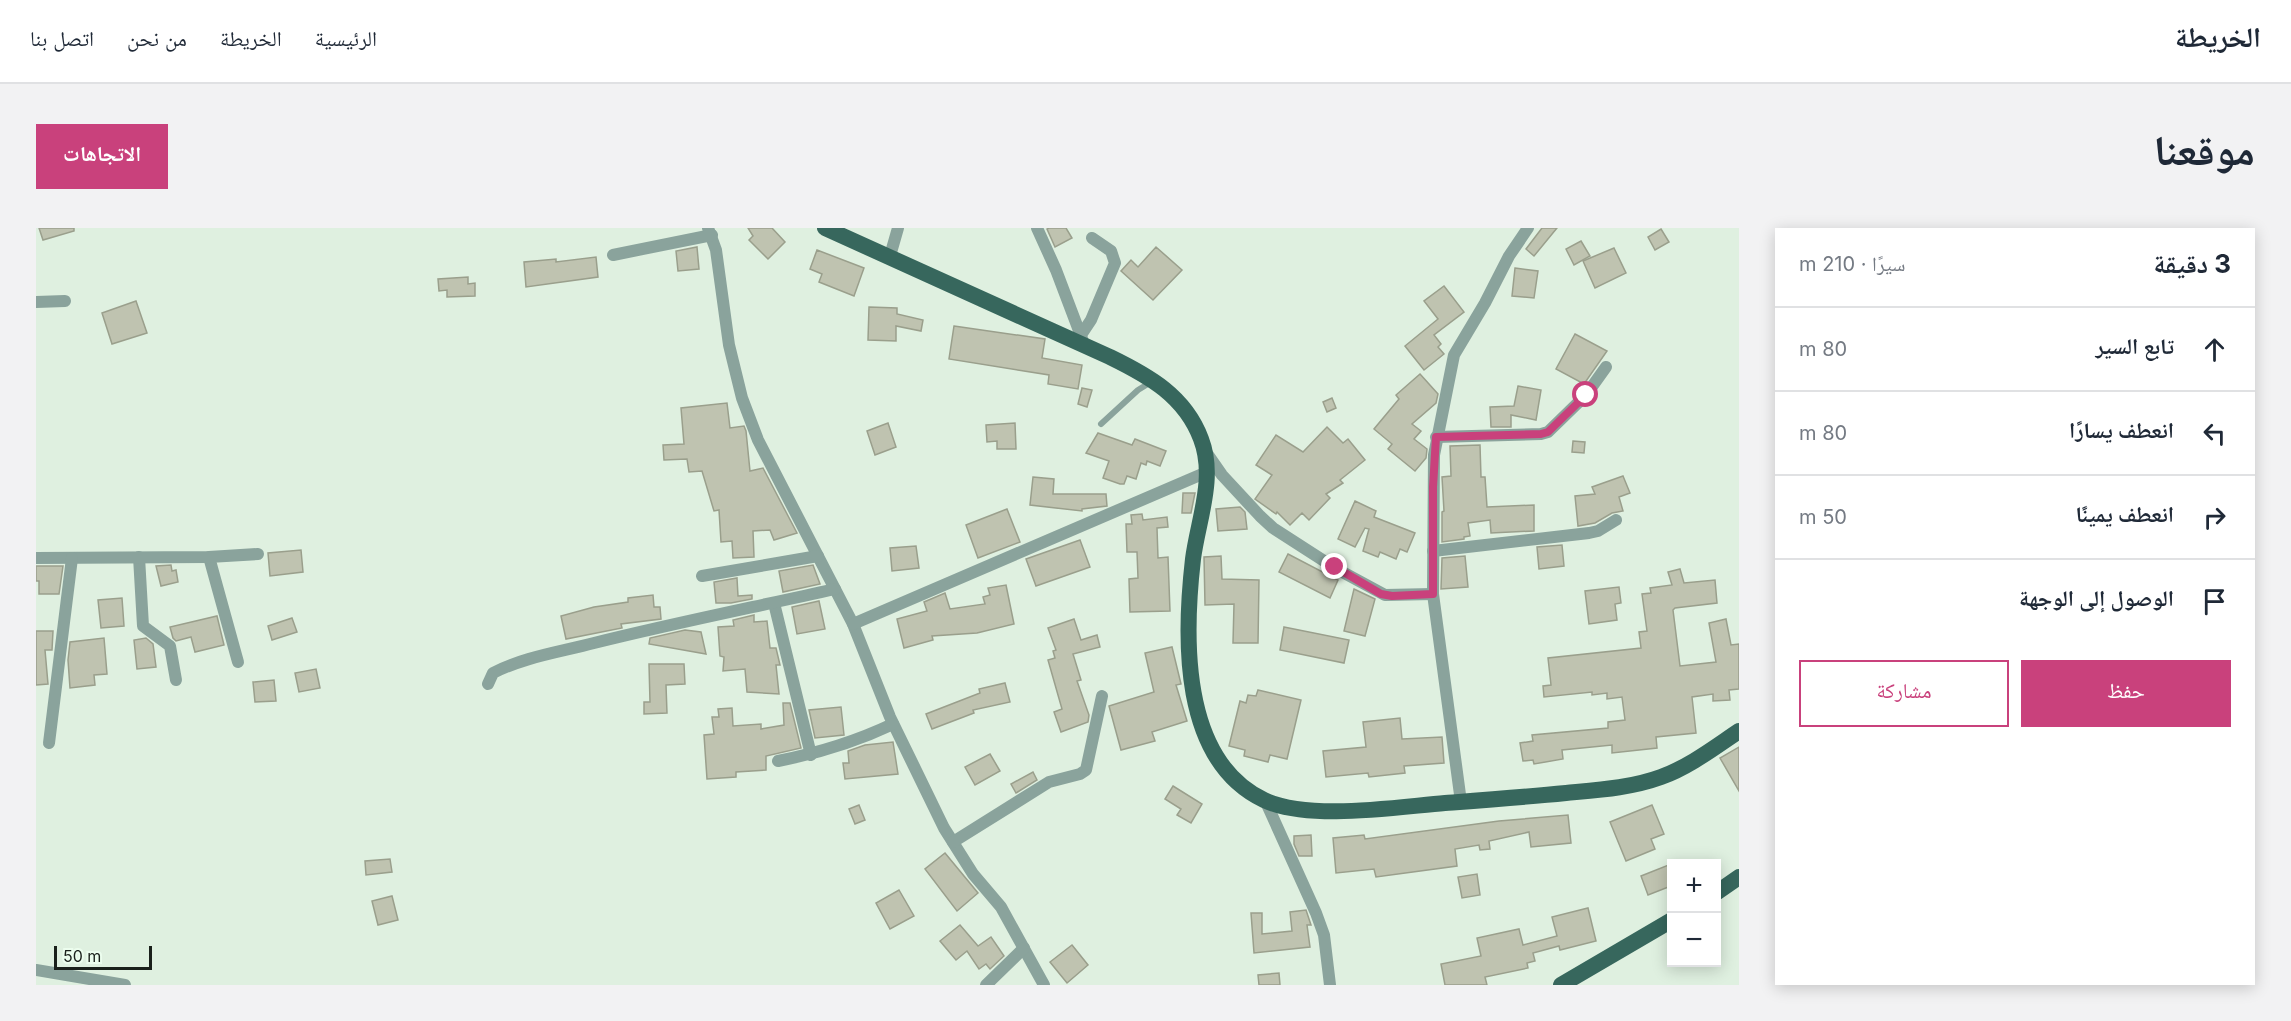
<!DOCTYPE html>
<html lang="ar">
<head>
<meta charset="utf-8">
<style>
  :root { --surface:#fff; --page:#f2f2f3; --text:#1f2937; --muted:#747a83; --line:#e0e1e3; --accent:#c9417c }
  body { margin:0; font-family:Inter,"Noto Naskh Arabic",sans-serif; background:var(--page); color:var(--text); direction:rtl }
  .controls { position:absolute; right:18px; bottom:18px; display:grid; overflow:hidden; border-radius:0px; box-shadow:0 3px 15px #0003 }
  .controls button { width:54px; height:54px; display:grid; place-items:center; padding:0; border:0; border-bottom:2px solid var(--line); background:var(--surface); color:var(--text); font:30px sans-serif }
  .scale { position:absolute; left:18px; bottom:15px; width:98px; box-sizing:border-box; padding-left:6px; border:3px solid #1a201b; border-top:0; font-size:16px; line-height:21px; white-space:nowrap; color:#1a201b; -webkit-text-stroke:4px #ecfdee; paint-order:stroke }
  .stop { position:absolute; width:18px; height:18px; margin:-14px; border:4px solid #c9417c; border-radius:50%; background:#fff }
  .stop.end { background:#c9417c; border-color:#fff; box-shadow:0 2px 6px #0008 }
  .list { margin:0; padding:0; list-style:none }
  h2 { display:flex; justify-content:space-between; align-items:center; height:78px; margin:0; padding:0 24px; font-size:26px }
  h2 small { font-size:20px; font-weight:400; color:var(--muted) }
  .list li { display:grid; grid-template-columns:39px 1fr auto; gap:18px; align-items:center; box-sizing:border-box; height:84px; padding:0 24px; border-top:2px solid var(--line) }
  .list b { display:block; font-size:22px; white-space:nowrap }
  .list em { font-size:20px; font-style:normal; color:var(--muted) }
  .actions { display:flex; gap:12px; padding:18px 24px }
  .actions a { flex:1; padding:14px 0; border:2px solid var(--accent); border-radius:0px; text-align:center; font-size:21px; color:var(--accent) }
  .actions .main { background:var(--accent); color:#fff }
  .icon { flex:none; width:33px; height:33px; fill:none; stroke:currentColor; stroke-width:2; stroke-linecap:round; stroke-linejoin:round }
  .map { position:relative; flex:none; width:1703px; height:757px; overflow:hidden; direction:ltr; border-radius:0px }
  header { display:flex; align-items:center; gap:36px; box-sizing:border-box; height:84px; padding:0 30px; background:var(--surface); border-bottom:2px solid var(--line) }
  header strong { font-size:28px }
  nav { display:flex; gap:33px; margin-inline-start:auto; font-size:21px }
  .intro { display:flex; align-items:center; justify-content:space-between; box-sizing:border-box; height:144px; padding:0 36px }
  h1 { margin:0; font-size:42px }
  .button { padding:15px 27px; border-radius:0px; background:var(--accent); color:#fff; font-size:21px; font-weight:700 }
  main { display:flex; gap:36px; padding:0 36px }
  aside { flex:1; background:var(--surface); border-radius:0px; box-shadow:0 3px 15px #0003 }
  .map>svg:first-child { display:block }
  .building { fill:#bfc3b0; stroke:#9a9f8c; stroke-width:1.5 }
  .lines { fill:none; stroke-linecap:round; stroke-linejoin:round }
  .service { stroke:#8aa39c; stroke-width:6 }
  .minor { stroke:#8aa39c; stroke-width:12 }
  .primary { stroke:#37675d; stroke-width:16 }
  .route { stroke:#c9417c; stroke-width:8 }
</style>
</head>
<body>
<header>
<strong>الخريطة</strong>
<nav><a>الرئيسية</a><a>الخريطة</a><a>من نحن</a><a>اتصل بنا</a></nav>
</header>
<div class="intro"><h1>موقعنا</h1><a class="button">الاتجاهات</a></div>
<main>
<aside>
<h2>3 دقيقة<small>سيرًا · 210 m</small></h2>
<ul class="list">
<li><svg class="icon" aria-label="ahead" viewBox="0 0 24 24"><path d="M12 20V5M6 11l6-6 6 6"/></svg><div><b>تابع السير</b></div><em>80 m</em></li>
<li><svg class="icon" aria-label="left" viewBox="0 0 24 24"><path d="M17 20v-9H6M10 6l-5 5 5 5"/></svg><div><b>انعطف يسارًا</b></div><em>80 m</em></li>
<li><svg class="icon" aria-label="right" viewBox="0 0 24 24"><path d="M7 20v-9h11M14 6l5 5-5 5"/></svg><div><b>انعطف يمينًا</b></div><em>50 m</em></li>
<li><svg class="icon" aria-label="arrive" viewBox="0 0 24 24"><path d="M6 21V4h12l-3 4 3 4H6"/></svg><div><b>الوصول إلى الوجهة</b></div></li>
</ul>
<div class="actions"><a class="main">حفظ</a><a>مشاركة</a></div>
</aside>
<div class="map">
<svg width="1703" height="757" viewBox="0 0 1703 757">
  <rect width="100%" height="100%" fill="#dff0e0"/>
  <g class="building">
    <polygon points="3,0 38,0 38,3 7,12"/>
    <polygon points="712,0 736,0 749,14 732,31 713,12 717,8"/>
    <polygon points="1013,0 1030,0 1036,10 1019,19 1011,1"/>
    <polygon points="1506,0 1521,0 1498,28 1490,21"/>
    <polygon points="1625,1 1633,14 1619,22 1612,9"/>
    <polygon points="1545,13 1554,28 1538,37 1530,21"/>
    <polygon points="661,19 663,41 642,43 640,23"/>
    <polygon points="1120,19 1146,42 1117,72 1085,43 1095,32 1102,39"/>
    <polygon points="1578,20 1590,45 1559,60 1547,33"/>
    <polygon points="781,22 828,40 818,68 783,54 786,46 774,41"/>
    <polygon points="560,29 562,49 490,59 488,34 520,31 520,34"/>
    <polygon points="1479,40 1502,43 1498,70 1476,68"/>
    <polygon points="432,49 432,56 439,55 439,68 411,69 411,62 403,63 402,51"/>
    <polygon points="1408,58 1428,84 1398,107 1405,116 1402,119 1408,126 1388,142 1369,118 1402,91 1388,73"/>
    <polygon points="100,73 111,105 76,116 66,85"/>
    <polygon points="833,79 861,80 861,86 887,92 885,103 860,98 860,113 832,112"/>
    <polygon points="918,98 1009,111 1006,130 1046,137 1042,161 1012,156 1013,147 913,131"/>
    <polygon points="1539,106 1571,123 1548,156 1520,141"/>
    <polygon points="1384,146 1402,166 1400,175 1376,196 1385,203 1378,211 1391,221 1390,230 1379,243 1352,221 1356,216 1338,201 1363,171 1360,167"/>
    <polygon points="1482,158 1505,162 1500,192 1475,187 1475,199 1455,199 1454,179 1478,178"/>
    <polygon points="1046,160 1056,162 1051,179 1042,176"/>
    <polygon points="1296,170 1300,180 1291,184 1287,174"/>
    <polygon points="691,175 694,200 708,198 710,203 714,243 727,240 761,305 738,312 734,302 717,303 718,329 697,330 696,313 685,314 683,282 678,283 666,243 653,244 651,231 628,232 627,217 648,216 645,180"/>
    <polygon points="852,195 860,219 839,227 831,203"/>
    <polygon points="979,195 980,221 961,221 961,213 951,214 950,197"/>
    <polygon points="1291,199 1307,215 1312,211 1329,232 1304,252 1307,255 1290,266 1294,270 1273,292 1266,285 1254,297 1241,284 1240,286 1219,271 1236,247 1220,237 1240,207 1267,224"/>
    <polygon points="1062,205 1096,217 1099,211 1130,223 1124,238 1111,233 1110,237 1105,235 1100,251 1091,248 1088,256 1084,256 1067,250 1073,233 1050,225"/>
    <polygon points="1537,213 1549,214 1548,225 1536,224"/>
    <polygon points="1444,217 1445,249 1449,249 1451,279 1498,277 1498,303 1455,305 1454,292 1432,295 1434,308 1428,309 1428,311 1406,314 1406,284 1408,283 1406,249 1415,248 1414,218"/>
    <polygon points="1587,248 1594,265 1583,269 1587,283 1576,285 1559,295 1542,298 1539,268 1559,266 1556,259"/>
    <polygon points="997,249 1018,251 1017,266 1070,266 1071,278 1046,281 1046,283 994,277"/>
    <polygon points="1147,265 1159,265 1155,285 1146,285"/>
    <polygon points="1319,273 1340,283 1338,289 1379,305 1371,324 1364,321 1360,331 1344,324 1342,329 1327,323 1333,301 1329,300 1319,319 1302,311"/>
    <polygon points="1204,279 1209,284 1211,301 1182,303 1180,281"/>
    <polygon points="971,281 984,314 942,330 930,297"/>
    <polygon points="1106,286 1107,292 1131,289 1132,299 1121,300 1122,330 1132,329 1134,383 1094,384 1093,351 1102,350 1101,324 1091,324 1090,296 1096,296 1095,287"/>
    <polygon points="1044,312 1054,339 1000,358 990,331"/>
    <polygon points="1526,317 1528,338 1503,341 1501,319"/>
    <polygon points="880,318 883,340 856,343 854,320"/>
    <polygon points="265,322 267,344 234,348 232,325"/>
    <polygon points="1252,326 1302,352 1294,370 1243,344"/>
    <polygon points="1185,328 1186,351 1223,352 1222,415 1197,415 1198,376 1169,377 1168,329"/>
    <polygon points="1429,328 1432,359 1405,361 1406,330"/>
    <polygon points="135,337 136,343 140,342 142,354 125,358 120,338"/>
    <polygon points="777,337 784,356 747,364 743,343"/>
    <polygon points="0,338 27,338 23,366 3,366 3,353 0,353"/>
    <polygon points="1644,341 1648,355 1679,352 1681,375 1639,380 1637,382 1644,438 1680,434 1673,395 1690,391 1695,417 1703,416 1703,461 1693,462 1694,472 1677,473 1677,466 1656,469 1660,505 1620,509 1621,520 1576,525 1576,517 1526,522 1527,531 1498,536 1497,532 1487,533 1484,515 1497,513 1496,507 1572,500 1572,494 1589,492 1586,469 1571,471 1571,465 1556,467 1556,464 1508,469 1507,458 1515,457 1512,430 1605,420 1603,404 1611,403 1606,366 1615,365 1614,360 1636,357 1632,344"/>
    <polygon points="701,350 702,368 716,367 716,371 695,375 680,375 678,354"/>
    <polygon points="970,357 978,396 941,405 896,408 897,412 868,420 861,391 891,383 888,374 909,365 914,381 949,376 947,369 954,367 952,360"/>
    <polygon points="1583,359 1585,375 1579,376 1581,392 1553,396 1549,363"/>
    <polygon points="1318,361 1339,371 1329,408 1308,403"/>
    <polygon points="617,367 618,379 624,379 625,391 585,396 586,400 530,411 525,388 558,379 592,374 592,370"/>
    <polygon points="86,370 88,398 65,400 62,372"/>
    <polygon points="783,373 789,401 761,406 756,379"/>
    <polygon points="718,387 718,394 731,393 734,420 740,420 744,437 740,437 743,466 711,464 709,441 687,443 688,429 684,428 682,399 698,398 697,392"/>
    <polygon points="181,388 188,417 159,424 155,409 140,413 137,410 134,399"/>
    <polygon points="256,390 261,404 236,412 232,398"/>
    <polygon points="1038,391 1045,412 1061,407 1064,419 1037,426 1045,452 1041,453 1053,487 1052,494 1025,504 1018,484 1026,481 1012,432 1019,430 1017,423 1020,422 1012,400"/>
    <polygon points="1248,399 1313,412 1308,435 1244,422"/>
    <polygon points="649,402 665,404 670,426 613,416 614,410"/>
    <polygon points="0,403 17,403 16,422 9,422 12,456 0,457"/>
    <polygon points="68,410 71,446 58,447 59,457 34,460 32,432 34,414"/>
    <polygon points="110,410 117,416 120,439 101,441 98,412"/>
    <polygon points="1136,419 1145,456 1140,457 1151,493 1116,504 1119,513 1085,522 1073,478 1118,464 1109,425"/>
    <polygon points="613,436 648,436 649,456 630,457 631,485 608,486 608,474 614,474"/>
    <polygon points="280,441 284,460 263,464 259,445"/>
    <polygon points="238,452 240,473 219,474 217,454"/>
    <polygon points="969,455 974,474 937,482 938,485 896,501 890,486 944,465 943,461"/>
    <polygon points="1222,462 1265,472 1251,531 1234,527 1232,534 1208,528 1209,522 1193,518 1204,473 1210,475 1212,467 1220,468"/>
    <polygon points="747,475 754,475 765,520 730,528 730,542 700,544 700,549 671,551 668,507 678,506 676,489 683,489 682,481 696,480 697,498 725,496 725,501 748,497"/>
    <polygon points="805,479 808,507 779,510 773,482"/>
    <polygon points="1364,490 1366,511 1406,509 1408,535 1368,538 1369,545 1333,549 1332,545 1290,549 1287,523 1330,519 1327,494"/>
    <polygon points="857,514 862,546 809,551 807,535 813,535 812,523 829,517"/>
    <polygon points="1703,519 1703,563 1684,530"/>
    <polygon points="954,526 964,543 939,557 929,539"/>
    <polygon points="997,544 1001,552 980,565 975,556"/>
    <polygon points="1137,558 1166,576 1155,595 1141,587 1145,581 1129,571"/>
    <polygon points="823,577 829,592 819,596 813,581"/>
    <polygon points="1616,577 1628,606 1615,611 1619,621 1590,633 1574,594"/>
    <polygon points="1532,587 1535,615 1495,619 1493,604 1453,613 1454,621 1444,622 1443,617 1419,621 1421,638 1340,649 1338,641 1300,645 1297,610 1328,607 1329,611 1463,593"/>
    <polygon points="1275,607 1276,628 1263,628 1258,616 1258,608"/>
    <polygon points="909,625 942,665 921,683 889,641"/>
    <polygon points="354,631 356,644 330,647 329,633"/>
    <polygon points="1635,636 1635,658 1612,667 1605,648"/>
    <polygon points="1441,646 1444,667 1426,670 1422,649"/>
    <polygon points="863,662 878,688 854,701 840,675"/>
    <polygon points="356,668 362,692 342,697 336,673"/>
    <polygon points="1552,680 1560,713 1524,722 1523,718 1497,725 1499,733 1491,735 1492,740 1449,749 1451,757 1409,757 1405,736 1445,728 1441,710 1483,701 1487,717 1521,708 1516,689"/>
    <polygon points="1270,682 1275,697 1271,697 1274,719 1218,725 1215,685 1226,685 1226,706 1256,703 1254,684"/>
    <polygon points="924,697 942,718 955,709 968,728 954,741 950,736 943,741 931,723 920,732 904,713"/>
    <polygon points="1036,717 1052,737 1031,755 1014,734"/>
    <polygon points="1243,745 1244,757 1223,757 1222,747"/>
  </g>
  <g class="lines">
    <polyline class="service" points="1065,196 1102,162 1115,154"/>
    <g class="minor">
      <polyline points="672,0 680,22 693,117 706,170 722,212 817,396 854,489 908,600 937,646 965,679 1008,757"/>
      <polyline points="1001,0 1020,42 1048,116"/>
      <polyline points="577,27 676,7"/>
      <polyline points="854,28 862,0"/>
      <polyline points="0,74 29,73"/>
      <polyline points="1045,107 1055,92 1079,35 1075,23 1056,10"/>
      <polyline points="1400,209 1505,206 1512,204 1550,167 1570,139"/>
      <polyline points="1170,224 1186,247 1224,288 1237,300 1299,340 1349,367 1397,366"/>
      <polyline points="1397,323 1553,305 1562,303 1580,292"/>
      <polyline points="103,329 107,398 134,418 140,452"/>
      <polyline points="173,329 202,434"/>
      <polyline points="0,330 173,329 222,326"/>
      <polyline points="666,348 782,328"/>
      <polyline points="738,375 775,527"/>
      <polyline points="817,396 1171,244"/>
      <path d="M 452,456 L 457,445 C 488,429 524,424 558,415 C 638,395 719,379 799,361"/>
      <polyline points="13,515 36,330"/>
      <path d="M 742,533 C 783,525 819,514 857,496"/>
      <polyline points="1229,572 1280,685 1288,707 1294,757"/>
      <polyline points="1425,574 1397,366 1398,227 1418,127 1449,75 1473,28 1492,0"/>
      <polyline points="917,614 1013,554 1044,546 1050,542 1066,468"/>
      <polyline points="0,742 89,757"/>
      <polyline points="950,757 988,720"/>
    </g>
    <g class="primary">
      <path d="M 789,0 L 1074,129 C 1113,148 1149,168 1165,211 C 1180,250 1162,292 1157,331 C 1148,409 1144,532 1228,572 C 1273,593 1360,579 1409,575 C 1449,572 1490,569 1530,565 C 1562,562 1595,560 1625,549 C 1653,539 1679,519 1703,503"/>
      <polyline points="1680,665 1703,649"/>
      <polyline points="1525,757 1636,692"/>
    </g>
  </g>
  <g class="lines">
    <polyline class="route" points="1299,339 1345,366 1356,368 1397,366 1397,259 1400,209 1505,206 1512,204 1550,167"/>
  </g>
</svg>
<div class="controls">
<button>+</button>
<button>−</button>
</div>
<div class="scale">50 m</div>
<div class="stop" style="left:1550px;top:167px"></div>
<div class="stop end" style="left:1299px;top:339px"></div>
</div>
</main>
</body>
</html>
